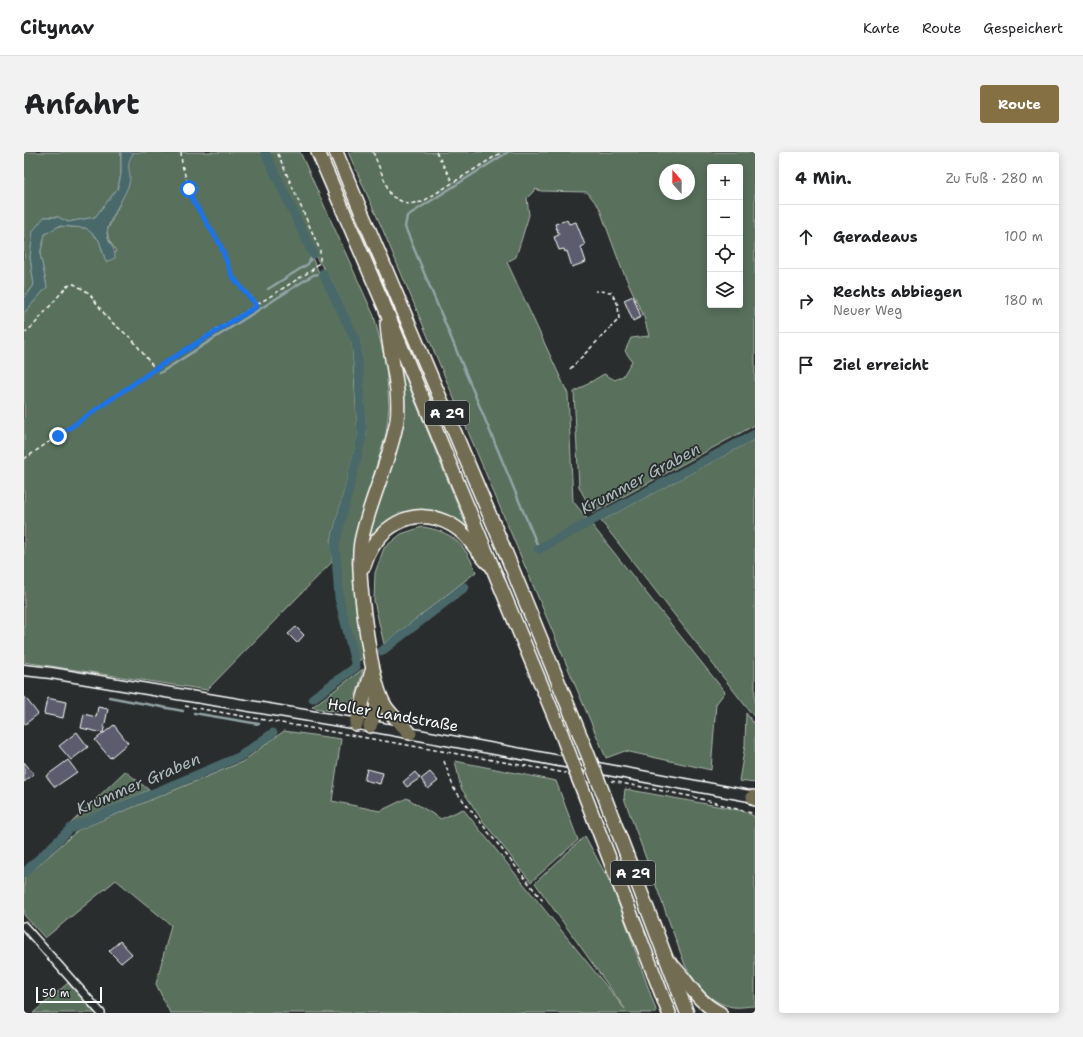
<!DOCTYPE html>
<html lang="de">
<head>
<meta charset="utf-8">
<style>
  :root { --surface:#fff; --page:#f2f2f2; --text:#202124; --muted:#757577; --line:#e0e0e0; --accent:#847042 }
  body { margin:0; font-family:"Shantell Sans",sans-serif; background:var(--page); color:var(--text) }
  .controls { position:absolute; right:12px; top:12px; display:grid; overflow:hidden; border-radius:4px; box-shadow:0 2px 10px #0003 }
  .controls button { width:36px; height:36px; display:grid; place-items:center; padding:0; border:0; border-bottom:1px solid var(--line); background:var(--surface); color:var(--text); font:20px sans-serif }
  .compass { position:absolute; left:635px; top:12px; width:36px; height:36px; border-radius:50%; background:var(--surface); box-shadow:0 2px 10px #0003; rotate:339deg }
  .scale { position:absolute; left:12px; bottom:10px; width:66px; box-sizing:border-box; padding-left:4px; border:2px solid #fff; border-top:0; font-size:11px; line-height:14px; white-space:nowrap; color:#fff; -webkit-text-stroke:3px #2a2d2e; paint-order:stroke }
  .stop { position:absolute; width:12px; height:12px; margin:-9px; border:3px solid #1a73e8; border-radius:50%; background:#fff }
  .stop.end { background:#1a73e8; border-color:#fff; box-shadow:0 1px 4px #0008 }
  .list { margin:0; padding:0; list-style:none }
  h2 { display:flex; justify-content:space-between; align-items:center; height:52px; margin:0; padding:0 16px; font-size:17px }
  h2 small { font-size:13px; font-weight:400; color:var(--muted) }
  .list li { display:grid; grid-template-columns:26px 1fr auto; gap:12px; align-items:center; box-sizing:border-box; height:64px; padding:0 16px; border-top:1px solid var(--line) }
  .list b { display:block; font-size:15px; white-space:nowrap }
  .list p { margin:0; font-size:13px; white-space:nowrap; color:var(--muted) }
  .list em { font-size:13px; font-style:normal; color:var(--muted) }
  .icon { flex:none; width:22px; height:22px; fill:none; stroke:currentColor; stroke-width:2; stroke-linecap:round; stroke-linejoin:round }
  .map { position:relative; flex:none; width:731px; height:861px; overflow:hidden; border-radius:4px }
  header { display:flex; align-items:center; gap:24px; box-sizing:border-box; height:56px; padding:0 20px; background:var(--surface); border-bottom:1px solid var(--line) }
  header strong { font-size:19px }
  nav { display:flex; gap:22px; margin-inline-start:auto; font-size:14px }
  .intro { display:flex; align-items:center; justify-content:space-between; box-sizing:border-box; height:96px; padding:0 24px }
  h1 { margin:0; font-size:28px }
  .button { padding:10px 18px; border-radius:4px; background:var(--accent); color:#fff; font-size:14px; font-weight:700 }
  main { display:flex; gap:24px; padding:0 24px }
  aside { flex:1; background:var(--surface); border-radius:4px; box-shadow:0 2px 10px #0003 }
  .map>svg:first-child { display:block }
  .green { fill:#596f5b; stroke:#acb7ad; fill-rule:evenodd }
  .water { fill:#49676b; stroke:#92a4a6 }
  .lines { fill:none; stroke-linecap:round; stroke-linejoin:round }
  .stream { stroke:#92a4a6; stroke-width:2.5 }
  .canal { stroke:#49676b; stroke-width:9 }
  .building { fill:#5b5c6e; stroke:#fff }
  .street-casing { stroke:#fff; stroke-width:10 }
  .secondary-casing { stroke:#fff; stroke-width:13 }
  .highway-casing { stroke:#fff; stroke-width:16 }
  .path { stroke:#fff; stroke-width:1.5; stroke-dasharray:4 3; stroke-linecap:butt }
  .street { stroke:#2a2d2e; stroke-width:7 }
  .secondary { stroke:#2a2d2e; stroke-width:10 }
  .highway { stroke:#726c52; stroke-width:13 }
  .highway-bridge-casing { stroke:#fff; stroke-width:16; stroke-linecap:butt }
  .highway-bridge { stroke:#726c52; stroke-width:13 }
  .route { stroke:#1a73e8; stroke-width:5 }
  .labels { text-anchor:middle; stroke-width:3.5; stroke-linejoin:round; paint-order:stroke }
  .shield { fill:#2a2d2e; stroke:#bfc0c0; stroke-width:1 }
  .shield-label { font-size:14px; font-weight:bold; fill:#fff }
  .street-label { font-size:15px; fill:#fff; stroke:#2a2d2e }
  .water-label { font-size:16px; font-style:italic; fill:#adbbbc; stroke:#2a2d2e }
</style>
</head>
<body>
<header>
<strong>Citynav</strong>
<nav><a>Karte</a><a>Route</a><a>Gespeichert</a></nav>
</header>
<div class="intro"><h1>Anfahrt</h1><a class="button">Route</a></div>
<main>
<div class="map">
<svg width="731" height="861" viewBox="0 0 731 861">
  <rect width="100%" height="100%" fill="#2a2d2e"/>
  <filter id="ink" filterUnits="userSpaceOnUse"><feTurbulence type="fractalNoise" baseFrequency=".025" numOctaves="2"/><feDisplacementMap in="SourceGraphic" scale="8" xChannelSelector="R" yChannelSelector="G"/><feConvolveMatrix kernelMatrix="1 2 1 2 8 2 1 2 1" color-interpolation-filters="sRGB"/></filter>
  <g filter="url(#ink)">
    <g class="green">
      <polygon points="0,0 97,0 97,22 94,36 71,65 44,70 34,65 20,65 6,105 10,133 0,147"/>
      <polygon points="110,0 237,0 328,189 334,285 307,389 308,410 183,538 0,510 0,161 23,135 16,102 21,82 35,74 62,76 75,88 82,109 92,99 85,88 83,79 105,31 103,9"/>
      <polygon points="243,0 276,0 350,164 362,212 365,255 362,282 334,374 328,410 333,461 339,506 333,510 318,446 314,391 342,284 336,189 304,122 293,107"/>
      <path d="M 324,0 L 731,0 L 731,273 L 569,361 L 555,335 L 550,240 L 580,222 L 591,228 L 599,224 L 608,209 L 601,199 L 607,186 L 625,184 L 620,165 L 597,115 L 575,55 L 563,40 L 517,39 L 512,37 L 503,46 L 505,63 L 492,105 L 483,110 L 544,242 L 549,349 L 701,540 L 692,552 L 687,618 L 601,599 L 582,606 L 358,76 ZM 686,15 L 716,15 L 716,153 L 686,153 ZM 641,18 L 665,18 L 665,42 L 641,42 Z"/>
      <polygon points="375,210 444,378 399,360 344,392 377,238"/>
      <polygon points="731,287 731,566 577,369"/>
      <path d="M 398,375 C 428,379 441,392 452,420 L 360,492 L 350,449 L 351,421 L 360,396 L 377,382 Z"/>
      <path d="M 339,517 C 332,551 325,566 288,555 Z"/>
      <polygon points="722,561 731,573 731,631 715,629 721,593"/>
      <polygon points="260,579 317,587 308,649 356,659 383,646 417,667 439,657 601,857 511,731 561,684 591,740 633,861 146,861 132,832 147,773 92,728 21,786 0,763 0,726 54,678 218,610"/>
      <polygon points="431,609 532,629 554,688 507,730 458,668 437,636"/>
      <polygon points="101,619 125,638 45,673"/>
      <path d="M 601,637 L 720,659 L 731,665 L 731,854 C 724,854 716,856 709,855 C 685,851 672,832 661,813 L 600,646 Z"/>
      <polygon points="44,831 71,861 9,861"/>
    </g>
    <path class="water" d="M 97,0 L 110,0 C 99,16 109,18 105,32 C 101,45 83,69 83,81 C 83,91 92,96 91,106 L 82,110 L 75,88 L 62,76 L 35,74 L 21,82 L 16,102 L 23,135 L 0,161 L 0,147 L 10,133 L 6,105 L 9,79 L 20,65 L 34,65 L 44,70 L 71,65 L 94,36 L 97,22 Z"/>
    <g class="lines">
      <g class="stream">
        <polyline points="484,0 383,64 381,75 515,397"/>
        <polyline points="244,137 284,112 289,102"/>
        <polyline points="136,221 289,123 299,121"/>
        <polyline points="85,545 159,559"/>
        <polyline points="170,561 235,572"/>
      </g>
      <g class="canal">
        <polyline points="241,0 289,102"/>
        <polyline points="515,397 731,282"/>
        <polyline points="358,499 441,435"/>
        <polyline points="289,546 332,515 315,446 311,392 338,285 335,224 332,189 299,121"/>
        <polyline points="0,721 47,676 215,605 249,581"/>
      </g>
    </g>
    <g class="building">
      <polygon points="543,68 545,72 552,70 561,93 557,95 562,110 548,115 543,99 541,100 540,97 535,98 530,85 535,83 531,72"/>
      <polygon points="609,144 617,165 609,169 600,148"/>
      <polygon points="272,475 280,483 273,491 264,482"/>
      <polygon points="0,544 14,562 0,573"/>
      <polygon points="23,546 42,550 39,566 20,562"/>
      <polygon points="74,555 84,557 79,581 57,576 60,562 72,565"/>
      <polygon points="90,573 104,591 86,606 71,588"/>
      <polygon points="53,580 64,595 47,608 35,594"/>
      <polygon points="44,608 53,620 31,635 22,624"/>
      <polygon points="0,610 10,622 0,630"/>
      <polygon points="343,617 359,621 356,632 340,628"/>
      <polygon points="391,620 396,626 383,635 379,630"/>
      <polygon points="406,620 414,629 404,637 397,627"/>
      <polygon points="96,789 108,802 97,811 85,799"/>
    </g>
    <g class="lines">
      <defs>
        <polyline id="street" points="0,774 77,861"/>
        <polyline id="secondary" points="0,518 27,521 346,574 731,645"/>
        <g id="highway">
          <polyline points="294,0 362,158 538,583"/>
          <polyline points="312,0 483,404 558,588"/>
          <path d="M 363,172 C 365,204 377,235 373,268 C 366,310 345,349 337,390 C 332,420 346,526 360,552 C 366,563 378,572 386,581"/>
          <path d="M 340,414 C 352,375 389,351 428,373 C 444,382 452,399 464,411"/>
          <polyline points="332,572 348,519"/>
          <polyline points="346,574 352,557 354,539"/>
          <polyline points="555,628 645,861"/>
          <polyline points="576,633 663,861"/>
          <polyline points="729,645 731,647"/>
          <path d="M 646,811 C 665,829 671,849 696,861"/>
        </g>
      </defs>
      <use href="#street" class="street-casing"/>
      <use href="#secondary" class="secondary-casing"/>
      <use href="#highway" class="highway-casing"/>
      <g class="path">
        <polyline points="157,0 158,13 169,49 196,92 208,124 233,153"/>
        <polyline points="349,0 367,44 383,52 398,50 478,0"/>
        <polyline points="412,0 429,31"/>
        <polyline points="0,181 9,174 43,134 50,132 65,141 85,168 108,187 131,217"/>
        <polyline points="546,217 595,167 594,153 587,140 571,139"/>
        <polyline points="0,307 131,217 288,118 296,110 296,98 253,0"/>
        <polyline points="161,554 542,621"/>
        <polyline points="420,609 430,637 519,749"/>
        <polyline points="587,629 670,645 731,662"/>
      </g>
      <use href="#street" class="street"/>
      <use href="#secondary" class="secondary"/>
      <use href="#highway" class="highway"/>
      <defs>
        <g id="highway-bridge">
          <polyline points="538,583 555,628"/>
          <polyline points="558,588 576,633"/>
        </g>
      </defs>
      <use href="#highway-bridge" class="highway-bridge-casing"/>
      <use href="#highway-bridge" class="highway-bridge"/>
    </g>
  </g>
  <g class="lines" filter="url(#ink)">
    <polyline class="route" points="34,284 131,217 233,154 208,124 196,92 169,49 165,37"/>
  </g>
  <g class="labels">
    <g class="shield">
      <rect x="401" y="249" width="44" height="24" rx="3"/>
      <rect x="587" y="709" width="44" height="24" rx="3"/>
    </g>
    <g class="shield-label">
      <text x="423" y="266">A 29</text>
      <text x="609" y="726">A 29</text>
    </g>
    <g class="street-label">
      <text transform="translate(369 563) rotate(10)" y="5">Holler Landstraße</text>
    </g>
    <g class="water-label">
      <text transform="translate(616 326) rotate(-28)" y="6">Krummer Graben</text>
      <text transform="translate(114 631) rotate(-23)" y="6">Krummer Graben</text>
    </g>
  </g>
</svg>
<div class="controls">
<button>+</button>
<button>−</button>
<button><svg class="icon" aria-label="locate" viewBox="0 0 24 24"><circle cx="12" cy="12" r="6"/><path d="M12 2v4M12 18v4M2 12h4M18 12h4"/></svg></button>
<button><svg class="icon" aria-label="layers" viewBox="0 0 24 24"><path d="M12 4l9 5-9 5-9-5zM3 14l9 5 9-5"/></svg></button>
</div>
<svg class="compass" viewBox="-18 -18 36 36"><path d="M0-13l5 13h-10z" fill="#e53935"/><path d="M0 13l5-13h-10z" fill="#757577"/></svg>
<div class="scale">50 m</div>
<div class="stop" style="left:165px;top:37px"></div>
<div class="stop end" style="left:34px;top:284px"></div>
</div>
<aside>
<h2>4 Min.<small>Zu Fuß · 280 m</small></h2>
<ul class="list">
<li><svg class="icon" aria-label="ahead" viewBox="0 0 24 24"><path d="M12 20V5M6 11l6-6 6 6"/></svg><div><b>Geradeaus</b></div><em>100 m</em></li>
<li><svg class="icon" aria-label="right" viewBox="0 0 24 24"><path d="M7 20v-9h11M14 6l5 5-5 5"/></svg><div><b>Rechts abbiegen</b><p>Neuer Weg</p></div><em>180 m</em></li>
<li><svg class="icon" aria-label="arrive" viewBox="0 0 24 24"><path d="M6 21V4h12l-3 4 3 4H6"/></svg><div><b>Ziel erreicht</b></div></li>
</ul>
</aside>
</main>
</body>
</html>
